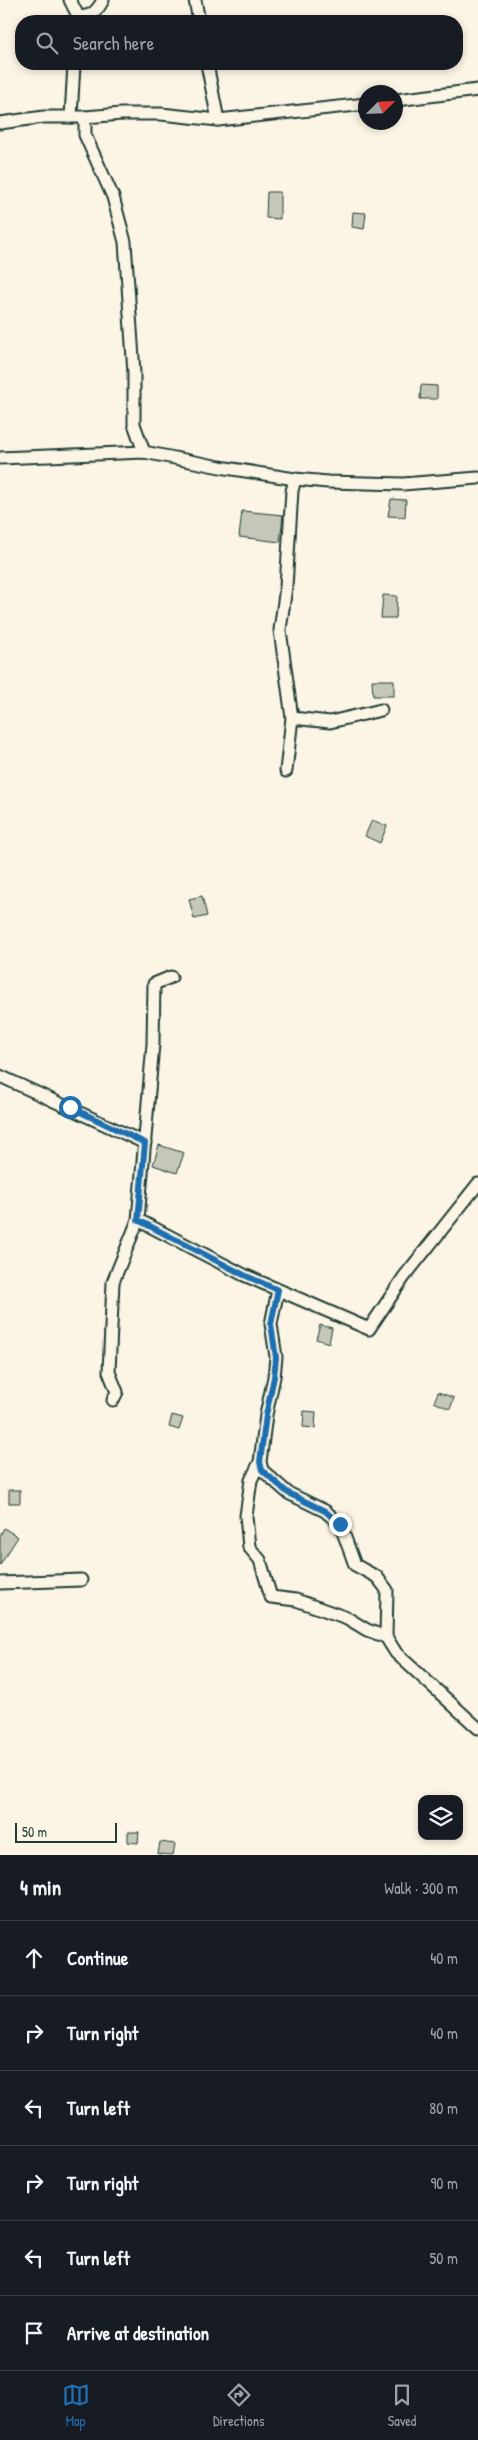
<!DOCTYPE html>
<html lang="en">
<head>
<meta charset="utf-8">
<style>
  :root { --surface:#171b24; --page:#242831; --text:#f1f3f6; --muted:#9ea1a6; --line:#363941; --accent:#1f6fb2 }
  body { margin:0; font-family:"Patrick Hand",sans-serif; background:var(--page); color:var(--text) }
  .controls { position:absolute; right:15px; bottom:15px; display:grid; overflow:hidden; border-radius:10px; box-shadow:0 2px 8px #0003 }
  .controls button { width:45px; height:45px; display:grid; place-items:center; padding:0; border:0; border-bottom:1px solid var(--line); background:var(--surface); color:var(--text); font:25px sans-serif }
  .compass { position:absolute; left:358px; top:85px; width:45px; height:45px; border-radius:50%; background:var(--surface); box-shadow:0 2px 8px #0003; rotate:66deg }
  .scale { position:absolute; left:15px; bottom:12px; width:102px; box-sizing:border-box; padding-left:5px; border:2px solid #1f3d34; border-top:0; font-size:14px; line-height:18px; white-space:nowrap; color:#1f3d34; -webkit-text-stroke:4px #fcf5e5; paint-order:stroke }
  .stop { position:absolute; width:15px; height:15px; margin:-11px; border:4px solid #1f6fb2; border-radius:50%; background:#fff }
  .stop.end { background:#1f6fb2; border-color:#fff; box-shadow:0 1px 5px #0008 }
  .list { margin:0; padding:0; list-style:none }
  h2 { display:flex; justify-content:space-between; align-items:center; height:65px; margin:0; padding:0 20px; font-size:21px }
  h2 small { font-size:16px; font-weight:400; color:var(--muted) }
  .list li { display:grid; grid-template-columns:32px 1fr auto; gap:15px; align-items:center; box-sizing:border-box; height:75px; padding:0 20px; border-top:1px solid var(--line) }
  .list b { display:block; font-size:19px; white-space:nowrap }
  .list em { font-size:16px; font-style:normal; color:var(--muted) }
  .icon { flex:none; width:28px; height:28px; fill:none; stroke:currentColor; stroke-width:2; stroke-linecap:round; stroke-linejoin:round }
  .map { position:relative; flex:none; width:478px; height:1855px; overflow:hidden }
  .search { position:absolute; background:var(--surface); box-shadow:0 2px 8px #0003; left:15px; right:15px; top:15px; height:55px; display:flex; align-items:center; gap:12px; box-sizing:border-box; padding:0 18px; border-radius:20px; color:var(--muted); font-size:19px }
  .sheet { height:515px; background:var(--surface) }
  nav { display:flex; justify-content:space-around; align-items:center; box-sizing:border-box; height:70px; border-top:1px solid var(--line); background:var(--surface); font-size:14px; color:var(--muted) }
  nav a { display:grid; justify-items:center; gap:2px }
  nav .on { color:var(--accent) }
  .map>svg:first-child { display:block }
  .building { fill:#c5c7b9; stroke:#1f3d34 }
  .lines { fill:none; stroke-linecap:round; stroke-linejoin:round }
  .minor-casing { stroke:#1f3d34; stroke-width:15 }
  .minor { stroke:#fcf5e5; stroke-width:11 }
  .route { stroke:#1f6fb2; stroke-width:6 }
</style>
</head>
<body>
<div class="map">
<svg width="478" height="1855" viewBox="0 0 478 1855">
  <rect width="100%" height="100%" fill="#fcf5e5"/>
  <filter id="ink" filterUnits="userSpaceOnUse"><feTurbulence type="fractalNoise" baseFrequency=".02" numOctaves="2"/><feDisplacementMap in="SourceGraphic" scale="10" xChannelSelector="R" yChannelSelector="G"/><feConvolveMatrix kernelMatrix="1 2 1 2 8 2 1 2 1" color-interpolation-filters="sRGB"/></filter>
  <g filter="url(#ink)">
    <g class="building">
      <polygon points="267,192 280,192 280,219 266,218"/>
      <polygon points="353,212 366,213 364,229 352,227"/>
      <polygon points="421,385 437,386 437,399 420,399"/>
      <polygon points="391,499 406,500 405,517 388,516"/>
      <polygon points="242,511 283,515 280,542 239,537"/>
      <polygon points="383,595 397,596 396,618 381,618"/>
      <polygon points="372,680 394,680 394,696 373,696"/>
      <polygon points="372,820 387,826 380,843 365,836"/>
      <polygon points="202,896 207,916 194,919 189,899"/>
      <polygon points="159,1145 184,1153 177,1173 153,1165"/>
      <polygon points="320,1325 332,1328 329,1343 316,1339"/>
      <polygon points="438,1392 454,1398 450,1409 434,1402"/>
      <polygon points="304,1411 316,1412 315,1428 303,1427"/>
      <polygon points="172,1415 183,1418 179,1430 169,1427"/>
      <rect x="9" y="1490" width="11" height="13"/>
      <polygon points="4,1528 18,1537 0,1565 0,1536"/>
      <polygon points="128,1832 139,1832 138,1843 128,1842"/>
      <polygon points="160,1842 175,1844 173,1855 158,1854"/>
    </g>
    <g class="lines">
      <defs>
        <g id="minor">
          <polyline points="70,0 78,16 77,21"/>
          <polyline points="195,0 199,21"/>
          <path d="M 78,16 C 90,19 98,10 103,0"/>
          <polyline points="207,64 218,120"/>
          <polyline points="396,100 478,90"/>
          <polyline points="71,117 74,64"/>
          <polyline points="85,117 85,135 113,197 125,242 134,373 134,424 144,452"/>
          <polyline points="0,123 44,117 85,117 122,114 161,114 218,120 366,104"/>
          <polyline points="0,458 144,452 220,467 295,479 328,482 403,484 478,478"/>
          <polyline points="292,718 330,722 381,710"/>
          <polyline points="286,771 292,718 280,630 286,587 292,491 295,479"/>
          <polyline points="171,977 154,984 153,1044 138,1220 244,1275 369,1329 404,1277 478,1184"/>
          <polyline points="0,1076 145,1143"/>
          <polyline points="278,1290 271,1324 276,1357 274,1377 266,1415 260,1462 262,1470 288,1493 325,1511 340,1524 355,1565 377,1577 387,1590 386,1637 396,1653 478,1728"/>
          <polyline points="113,1400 117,1392 109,1372 113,1282 138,1220"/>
          <polyline points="260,1462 251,1480 246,1516 249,1547 260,1560 271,1597 296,1600 347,1618 367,1630 386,1637"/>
          <polyline points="0,1583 81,1580"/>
        </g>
      </defs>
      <use href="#minor" class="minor-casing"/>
      <use href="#minor" class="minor"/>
    </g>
  </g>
  <g class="lines" filter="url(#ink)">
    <polyline class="route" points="70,1107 145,1143 138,1220 244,1275 278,1290 271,1324 276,1358 274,1377 266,1415 260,1462 262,1470 288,1493 325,1511 340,1524"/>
  </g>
</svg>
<div class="controls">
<button><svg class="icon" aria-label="layers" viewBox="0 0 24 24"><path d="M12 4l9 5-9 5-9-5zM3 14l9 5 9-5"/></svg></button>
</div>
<svg class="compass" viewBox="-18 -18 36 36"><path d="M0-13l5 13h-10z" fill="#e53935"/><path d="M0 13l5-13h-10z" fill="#9ea1a6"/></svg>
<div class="scale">50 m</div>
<div class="stop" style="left:70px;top:1107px"></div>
<div class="stop end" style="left:340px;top:1524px"></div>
<div class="search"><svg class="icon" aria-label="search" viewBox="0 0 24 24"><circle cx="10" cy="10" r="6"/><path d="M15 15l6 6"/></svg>Search here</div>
</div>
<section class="sheet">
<h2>4 min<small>Walk · 300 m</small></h2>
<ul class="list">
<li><svg class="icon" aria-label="ahead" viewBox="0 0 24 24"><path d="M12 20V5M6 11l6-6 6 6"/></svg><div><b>Continue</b></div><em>40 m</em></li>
<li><svg class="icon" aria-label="right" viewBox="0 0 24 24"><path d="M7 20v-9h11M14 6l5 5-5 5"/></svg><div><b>Turn right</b></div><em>40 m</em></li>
<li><svg class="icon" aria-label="left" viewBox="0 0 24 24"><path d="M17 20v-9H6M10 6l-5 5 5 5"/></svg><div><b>Turn left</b></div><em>80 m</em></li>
<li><svg class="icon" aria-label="right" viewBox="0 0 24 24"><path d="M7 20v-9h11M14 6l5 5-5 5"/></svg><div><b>Turn right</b></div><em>90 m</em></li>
<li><svg class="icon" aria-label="left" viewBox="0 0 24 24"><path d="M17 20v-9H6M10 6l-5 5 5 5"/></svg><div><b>Turn left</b></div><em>50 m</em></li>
<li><svg class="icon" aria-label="arrive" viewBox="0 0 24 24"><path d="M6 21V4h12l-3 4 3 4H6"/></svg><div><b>Arrive at destination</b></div></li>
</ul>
</section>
<nav>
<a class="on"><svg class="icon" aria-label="map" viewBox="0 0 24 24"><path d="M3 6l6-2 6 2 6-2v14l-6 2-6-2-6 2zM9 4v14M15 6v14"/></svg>Map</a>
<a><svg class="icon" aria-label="directions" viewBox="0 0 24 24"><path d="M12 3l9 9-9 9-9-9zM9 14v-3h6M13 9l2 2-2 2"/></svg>Directions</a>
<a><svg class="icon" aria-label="saved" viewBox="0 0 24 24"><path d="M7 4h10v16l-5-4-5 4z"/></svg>Saved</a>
</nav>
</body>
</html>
